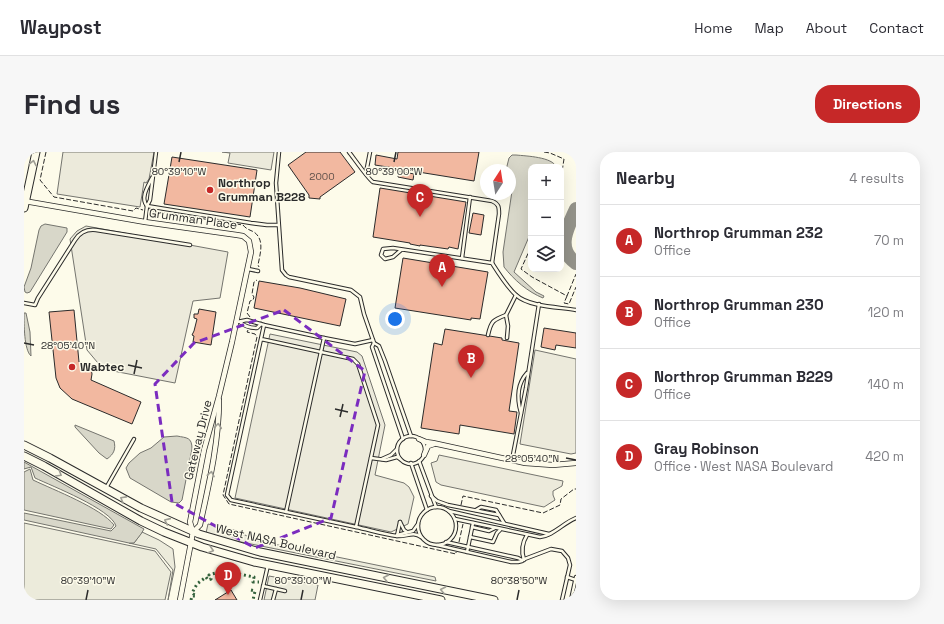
<!DOCTYPE html>
<html lang="en">
<head>
<meta charset="utf-8">
<style>
  :root { --surface:#fff; --page:#f7f7f7; --text:#2b2b33; --muted:#7c7c81; --line:#e1e1e2; --accent:#c62828 }
  body { margin:0; font-family:"Space Grotesk",sans-serif; background:var(--page); color:var(--text) }
  .controls { position:absolute; right:12px; top:12px; display:grid; overflow:hidden; border-radius:8px; box-shadow:0 4px 16px #0002 }
  .controls button { width:36px; height:36px; display:grid; place-items:center; padding:0; border:0; border-bottom:1px solid var(--line); background:var(--surface); color:var(--text); font:20px sans-serif }
  .compass { position:absolute; left:456px; top:12px; width:36px; height:36px; border-radius:50%; background:var(--surface); box-shadow:0 4px 16px #0002; rotate:12deg }
  .you { position:absolute; left:371px; top:167px; width:14px; height:14px; margin:-10px; border:3px solid #fff; border-radius:50%; background:#1a73e8; box-shadow:0 0 0 6px #1a73e833 }
  .badge { display:grid; place-items:center; width:26px; height:26px; border-radius:50%; background:var(--accent); color:#fff; font-size:13px; font-weight:700 }
  .pin { position:absolute; translate:-50% -33px; filter:drop-shadow(0 1px 2px #0008) }
  .pin::after { content:''; position:absolute; top:21px; width:14px; height:12px; background:inherit; clip-path:polygon(0 0,100% 0,50% 100%) }
  .list { margin:0; padding:0; list-style:none }
  h2 { display:flex; justify-content:space-between; align-items:center; height:52px; margin:0; padding:0 16px; font-size:17px }
  h2 small { font-size:13px; font-weight:400; color:var(--muted) }
  .list li { display:grid; grid-template-columns:26px 1fr auto; gap:12px; align-items:center; box-sizing:border-box; height:72px; padding:0 16px; border-top:1px solid var(--line) }
  .list b { display:block; font-size:15px; white-space:nowrap }
  .list p { margin:0; font-size:13px; white-space:nowrap; color:var(--muted) }
  .list em { font-size:13px; font-style:normal; color:var(--muted) }
  .icon { flex:none; width:22px; height:22px; fill:none; stroke:currentColor; stroke-width:2; stroke-linecap:round; stroke-linejoin:round }
  .map { position:relative; flex:none; width:552px; height:448px; overflow:hidden; border-radius:16px }
  header { display:flex; align-items:center; gap:24px; box-sizing:border-box; height:56px; padding:0 20px; background:var(--surface); border-bottom:1px solid var(--line) }
  header strong { font-size:19px }
  nav { display:flex; gap:22px; margin-inline-start:auto; font-size:14px }
  .intro { display:flex; align-items:center; justify-content:space-between; box-sizing:border-box; height:96px; padding:0 24px }
  h1 { margin:0; font-size:28px }
  .button { padding:10px 18px; border-radius:16px; background:var(--accent); color:#fff; font-size:14px; font-weight:700 }
  main { display:flex; gap:24px; padding:0 24px }
  aside { flex:1; background:var(--surface); border-radius:16px; box-shadow:0 4px 16px #0002 }
  .map>svg:first-child { display:block }
  .green { fill:#ecebdb; stroke:#74746e }
  .parking { fill:#eceadb; stroke:#74746e }
  .water { fill:#d8d7c9; stroke:#74746e }
  .lines { fill:none; stroke-linecap:round; stroke-linejoin:round }
  .taxiway { stroke:#94938a; stroke-width:14 }
  .building { fill:#f2b8a0; stroke:#2b2b2b }
  .service-casing { stroke:#2b2b2b; stroke-width:4.5 }
  .minor-casing { stroke:#2b2b2b; stroke-width:6 }
  .secondary-casing { stroke:#2b2b2b; stroke-width:9 }
  .service { stroke:#fdfbea; stroke-width:2.5 }
  .minor { stroke:#fdfbea; stroke-width:4.5 }
  .secondary { stroke:#fdfbea; stroke-width:7 }
  .hedge { stroke:#34623c; stroke-width:3; stroke-dasharray:2 3; stroke-linecap:butt }
  .fence { stroke:#2b2b2b; stroke-width:1; stroke-dasharray:5 2; stroke-linecap:butt }
  .oneway { stroke:#9e9d94 }
  .marked { fill:none; stroke:#7b2cbf; stroke-width:3; stroke-dasharray:8 5; stroke-linejoin:round }
  .ticks { fill:none; stroke:#2b2b2b; stroke-width:1.5 }
  .poi-dot { fill:#c62828; stroke:#fdfbea; stroke-width:1.5 }
  .labels { text-anchor:middle; stroke-width:3; stroke-linejoin:round; paint-order:stroke }
  .number-label { font-size:10px; fill:#5d4e48 }
  .poi-label { font-size:12px; font-weight:bold; fill:#2b2b2b; stroke:#fdfbea; text-anchor:start }
  .street-label { font-size:12px; fill:#2b2b2b; stroke:#fdfbea }
  .ticks-label { font-size:10px; text-anchor:middle; fill:#2b2b2b; stroke:#fdfbea; stroke-width:3; stroke-linejoin:round; paint-order:stroke }
</style>
</head>
<body>
<header>
<strong>Waypost</strong>
<nav><a>Home</a><a>Map</a><a>About</a><a>Contact</a></nav>
</header>
<div class="intro"><h1>Find us</h1><a class="button">Directions</a></div>
<main>
<div class="map">
<svg width="552" height="448" viewBox="0 0 552 448">
  <rect width="100%" height="100%" fill="#fdfbea"/>
  <g class="green">
    <polygon points="0,371 131,399 147,420 141,448 0,448"/>
    <polygon points="184,372 214,379 230,388 411,425 412,429 197,386 182,381"/>
    <polygon points="118,380 135,388 149,397 151,415 144,448 149,418 132,397 105,391 110,391"/>
    <polygon points="245,424 294,433 291,448 240,448"/>
  </g>
  <g class="parking">
    <polygon points="39,0 130,0 125,27 122,31 120,30 116,55 33,42"/>
    <polygon points="198,0 250,0 247,18 204,11 206,1"/>
    <polygon points="62,74 204,100 196,146 169,149 151,231 79,217 63,198 46,87 53,79"/>
    <polygon points="246,182 333,200 338,204 361,273 351,323 380,331 385,335 390,345 384,372 367,380 211,346"/>
    <polygon points="511,198 552,207 552,301 547,302 496,292"/>
    <polygon points="415,303 539,329 538,334 529,339 529,343 531,348 520,355 417,333 412,330 407,311 413,309"/>
  </g>
  <g class="water">
    <path d="M 488,3 L 492,3 C 502,4 529,5 532,15 L 507,15 L 507,80 L 490,120 L 512,140 L 520,144 L 519,146 C 504,140 490,128 480,115 L 479,100 L 488,39 L 486,34 L 486,18 L 482,18 L 485,6 Z"/>
    <polygon points="21,72 43,76 43,80 6,140 3,141 1,140 0,135 7,116 15,78 17,74"/>
    <path d="M 0,161 L 2,161 L 6,180 L 7,204 C 0,198 0,172 0,161 Z"/>
    <path d="M 51,273 L 90,289 C 92,297 90,302 83,307 L 75,301 L 51,275 Z"/>
    <path d="M 153,284 C 163,286 168,285 168,297 L 158,348 L 155,351 L 147,350 L 106,326 L 102,316 L 105,311 L 116,301 L 127,296 L 140,285 Z"/>
    <path d="M 0,310 L 120,377 L 117,382 L 110,391 L 105,391 L 0,368 L 0,361 L 87,379 L 92,374 C 87,357 28,334 11,326 L 7,315 L 0,317 Z"/>
    <path d="M 6,317 L 9,328 C 30,338 77,356 90,373 L 87,377 L 0,358 L 0,320 Z"/>
  </g>
  <g class="lines">
    <path class="taxiway" d="M 552,57 C 544,75 531,96 552,111"/>
  </g>
  <g class="building">
    <polygon points="282,0 316,0 331,20 296,45 296,47 285,46 285,43 264,13"/>
    <polygon points="374,0 455,0 450,29 351,13 352,3 373,7"/>
    <polygon points="148,5 233,18 226,65 140,52"/>
    <polygon points="375,19 390,22 389,28 374,25"/>
    <polygon points="356,36 442,50 434,97 425,95 424,97 396,93 396,94 386,92 386,91 349,85"/>
    <polygon points="449,61 460,63 457,83 445,81"/>
    <polygon points="379,106 464,120 456,167 447,166 447,168 371,156"/>
    <polygon points="235,129 276,136 322,147 316,174 230,156"/>
    <polygon points="175,157 192,160 187,193 169,190 170,184 168,183 170,179 173,167 170,166 170,162 174,162"/>
    <polygon points="50,158 55,210 63,213 67,216 68,222 67,228 117,250 108,272 48,247 36,236 32,226 25,160"/>
    <polygon points="520,176 552,181 552,196 532,193 531,198 517,195"/>
    <polygon points="421,177 478,186 478,188 495,191 485,259 493,260 490,282 436,273 435,282 397,276 410,191 418,193"/>
    <polygon points="207,438 213,448 191,448"/>
  </g>
  <g class="lines">
    <defs>
      <g id="service">
        <polyline points="255,0 252,31 258,118 262,123 265,125 327,138 336,145 340,162 350,191 355,194 361,209 387,284"/>
        <path d="M 325,0 C 329,5 345,28 349,30 L 468,49 C 475,52 475,55 475,62 L 468,111"/>
        <polyline points="342,21 346,0"/>
        <polyline points="123,54 227,71 243,73 254,73"/>
        <path d="M 123,54 C 116,46 124,34 128,26"/>
        <polyline points="121,70 123,54 126,48 132,0"/>
        <path d="M 377,98 L 369,105 L 361,107 L 357,103 L 359,97 L 369,96 L 468,111 C 475,122 483,135 492,143 C 505,155 535,155 552,158"/>
        <polyline points="438,106 446,45"/>
        <polyline points="224,117 234,119"/>
        <path d="M 0,151 L 11,153 L 14,146 L 51,88 C 56,80 63,77 72,78 L 166,93"/>
        <polyline points="482,163 484,174 483,186"/>
        <polyline points="213,170 223,168 240,173 300,186 262,360"/>
        <path d="M 216,170 C 221,175 226,176 233,176 L 237,172"/>
        <path d="M 464,183 C 467,169 469,168 482,163 L 492,143"/>
        <polyline points="300,186 331,192 349,188"/>
        <polyline points="237,187 329,207 334,212 354,273 332,375 207,348 203,343 240,173"/>
        <polyline points="350,191 348,195 379,287"/>
        <path d="M 497,261 C 493,247 493,232 503,221"/>
        <circle cx="387" cy="298" r="14"/>
        <polyline points="347,306 362,308 373,305 376,307"/>
        <polyline points="358,307 367,303 373,297"/>
        <polyline points="488,308 502,236 515,152"/>
        <polyline points="395,309 412,355"/>
        <polyline points="387,311 403,358"/>
        <polyline points="82,336 110,287"/>
        <polyline points="407,344 413,349 424,353 475,363"/>
        <circle cx="413" cy="374" r="19"/>
        <polyline points="452,358 457,355 472,358 480,371"/>
        <polyline points="425,359 525,382"/>
        <path d="M 431,367 L 516,385 C 529,384 539,371 552,366"/>
        <polyline points="376,370 380,378 383,380"/>
        <path d="M 332,375 C 346,378 359,382 373,384 C 382,385 389,379 397,385"/>
        <polyline points="448,375 465,379 471,376"/>
        <polyline points="373,383 389,379 394,372"/>
        <polyline points="373,384 376,370"/>
        <polyline points="446,385 469,390 473,381 476,378"/>
        <polyline points="422,390 494,406 498,408 527,397 538,399 544,406 546,413 538,448"/>
        <polyline points="413,393 487,410 494,410 498,409"/>
        <polyline points="443,400 449,371"/>
        <path d="M 500,408 C 497,399 498,391 503,383"/>
        <polyline points="543,425 552,428"/>
        <polyline points="239,434 261,439"/>
        <polyline points="236,448 244,413"/>
        <polyline points="249,448 252,437"/>
        <polyline points="547,448 552,425"/>
      </g>
      <g id="minor">
        <polyline points="0,49 121,70 213,83 219,84 225,89 227,100 208,190 195,244 180,298 166,370 169,380 156,448"/>
        <polyline points="395,287 402,290 409,291 501,311 529,313 552,311"/>
        <polyline points="400,303 404,294 410,292"/>
        <path d="M 169,380 L 176,373 C 185,332 195,290 195,248"/>
      </g>
      <g id="secondary">
        <polyline points="0,56 12,0"/>
        <polyline points="0,293 26,306 117,356 175,382 236,400 470,448"/>
        <polyline points="0,304 20,314 117,369 140,380 178,395 230,410 417,448"/>
      </g>
    </defs>
    <use href="#service" class="service-casing"/>
    <use href="#minor" class="minor-casing"/>
    <use href="#secondary" class="secondary-casing"/>
    <use href="#service" class="service"/>
    <use href="#minor" class="minor"/>
    <use href="#secondary" class="secondary"/>
    <g class="hedge">
      <polyline points="215,422 230,425 229,430 235,430"/>
      <polyline points="227,438 231,439 229,448"/>
      <path d="M 167,448 L 168,444 L 172,444 L 168,441 L 173,432 L 182,425 L 184,428 L 187,427 L 185,423 C 194,420 201,419 210,421 L 209,425 L 212,426"/>
    </g>
    <g class="fence">
      <polyline points="22,0 16,28 30,45 109,59 112,56 119,58"/>
      <polyline points="520,0 526,1 540,7 537,26"/>
      <path d="M 129,59 L 219,73 C 222,77 226,78 230,80 C 241,88 236,102 234,113 L 235,115"/>
      <polyline points="507,95 497,117 508,125 543,144 552,122"/>
      <polyline points="543,144 540,151 545,152 552,135"/>
      <polyline points="226,165 223,161 226,149 229,148 230,145 228,142 230,130 233,128"/>
      <polyline points="224,178 223,180 231,182 233,185 199,343 205,352 432,402 432,400"/>
      <polyline points="437,353 439,344 519,361 536,353 537,347 550,337 552,337"/>
      <polyline points="435,390 439,372"/>
    </g>
  </g>
  <defs><path id="oneway-chevron" d="M-2-3.5L2.5 0L-2 3.5" fill="none" stroke-width="1.6" stroke-linecap="round" stroke-linejoin="round"/></defs>
  <g class="oneway">
    <use href="#oneway-chevron" transform="translate(9 11) rotate(-78)"/>
    <use href="#oneway-chevron" transform="translate(194 274) rotate(-85)"/>
    <use href="#oneway-chevron" transform="translate(35 322) rotate(31)"/>
    <use href="#oneway-chevron" transform="translate(187 322) rotate(-79)"/>
    <use href="#oneway-chevron" transform="translate(99 347) rotate(-151)"/>
    <use href="#oneway-chevron" transform="translate(143 369) rotate(-156)"/>
    <use href="#oneway-chevron" transform="translate(187 398) rotate(17)"/>
    <use href="#oneway-chevron" transform="translate(362 426) rotate(-168)"/>
    <use href="#oneway-chevron" transform="translate(419 438) rotate(-169)"/>
  </g>
  <path class="marked" d="M 260,158 L 341,219 L 307,366 L 231,396 L 148,350 L 131,232 L 170,191 Z"/>
  <path class="ticks" d="M 155,10 L 157,0M 370,10 L 372,0M 0,191 L 10,193M 104,213 L 118,216M 110,222 L 113,208M 311,257 L 324,260M 316,265 L 319,252M 542,306 L 552,308M 62,448 L 64,438M 277,448 L 279,438M 493,448 L 495,438"/>
  <g class="poi-dot">
    <circle cx="186" cy="38" r="4"/>
    <circle cx="48" cy="215" r="4"/>
  </g>
  <g class="labels">
    <g class="number-label">
      <text x="298" y="28">2000</text>
    </g>
    <g class="poi-label">
      <text x="194" y="35">Northrop<tspan x="194" dy="14">Grumman B228</tspan></text>
      <text x="56" y="219">Wabtec</text>
    </g>
    <g class="street-label">
      <text transform="translate(169 67) rotate(8)" y="4">Grumman Place</text>
      <text transform="translate(174 288) rotate(-76)" y="4">Gateway Drive</text>
      <text transform="translate(252 390) rotate(13)" y="4">West NASA Boulevard</text>
    </g>
  </g>
  <g class="ticks-label">
    <text x="155" y="23">80°39'10"W</text>
    <text x="370" y="23">80°39'00"W</text>
    <text x="44" y="197">28°05'40"N</text>
    <text x="508" y="310">28°05'40"N</text>
    <text x="64" y="432">80°39'10"W</text>
    <text x="279" y="432">80°39'00"W</text>
    <text x="495" y="432">80°38'50"W</text>
  </g>
</svg>
<div class="controls">
<button>+</button>
<button>−</button>
<button><svg class="icon" aria-label="layers" viewBox="0 0 24 24"><path d="M12 4l9 5-9 5-9-5zM3 14l9 5 9-5"/></svg></button>
</div>
<svg class="compass" viewBox="-18 -18 36 36"><path d="M0-13l5 13h-10z" fill="#e53935"/><path d="M0 13l5-13h-10z" fill="#7c7c81"/></svg>
<div class="you"></div>
<div class="pin badge" style="left:418px;top:135px">A</div>
<div class="pin badge" style="left:447px;top:226px">B</div>
<div class="pin badge" style="left:396px;top:65px">C</div>
<div class="pin badge" style="left:204px;top:443px">D</div>
</div>
<aside>
<h2>Nearby<small>4 results</small></h2>
<ul class="list">
<li><span class="badge">A</span><div><b>Northrop Grumman 232</b><p>Office</p></div><em>70 m</em></li>
<li><span class="badge">B</span><div><b>Northrop Grumman 230</b><p>Office</p></div><em>120 m</em></li>
<li><span class="badge">C</span><div><b>Northrop Grumman B229</b><p>Office</p></div><em>140 m</em></li>
<li><span class="badge">D</span><div><b>Gray Robinson</b><p>Office · West NASA Boulevard</p></div><em>420 m</em></li>
</ul>
</aside>
</main>
</body>
</html>
